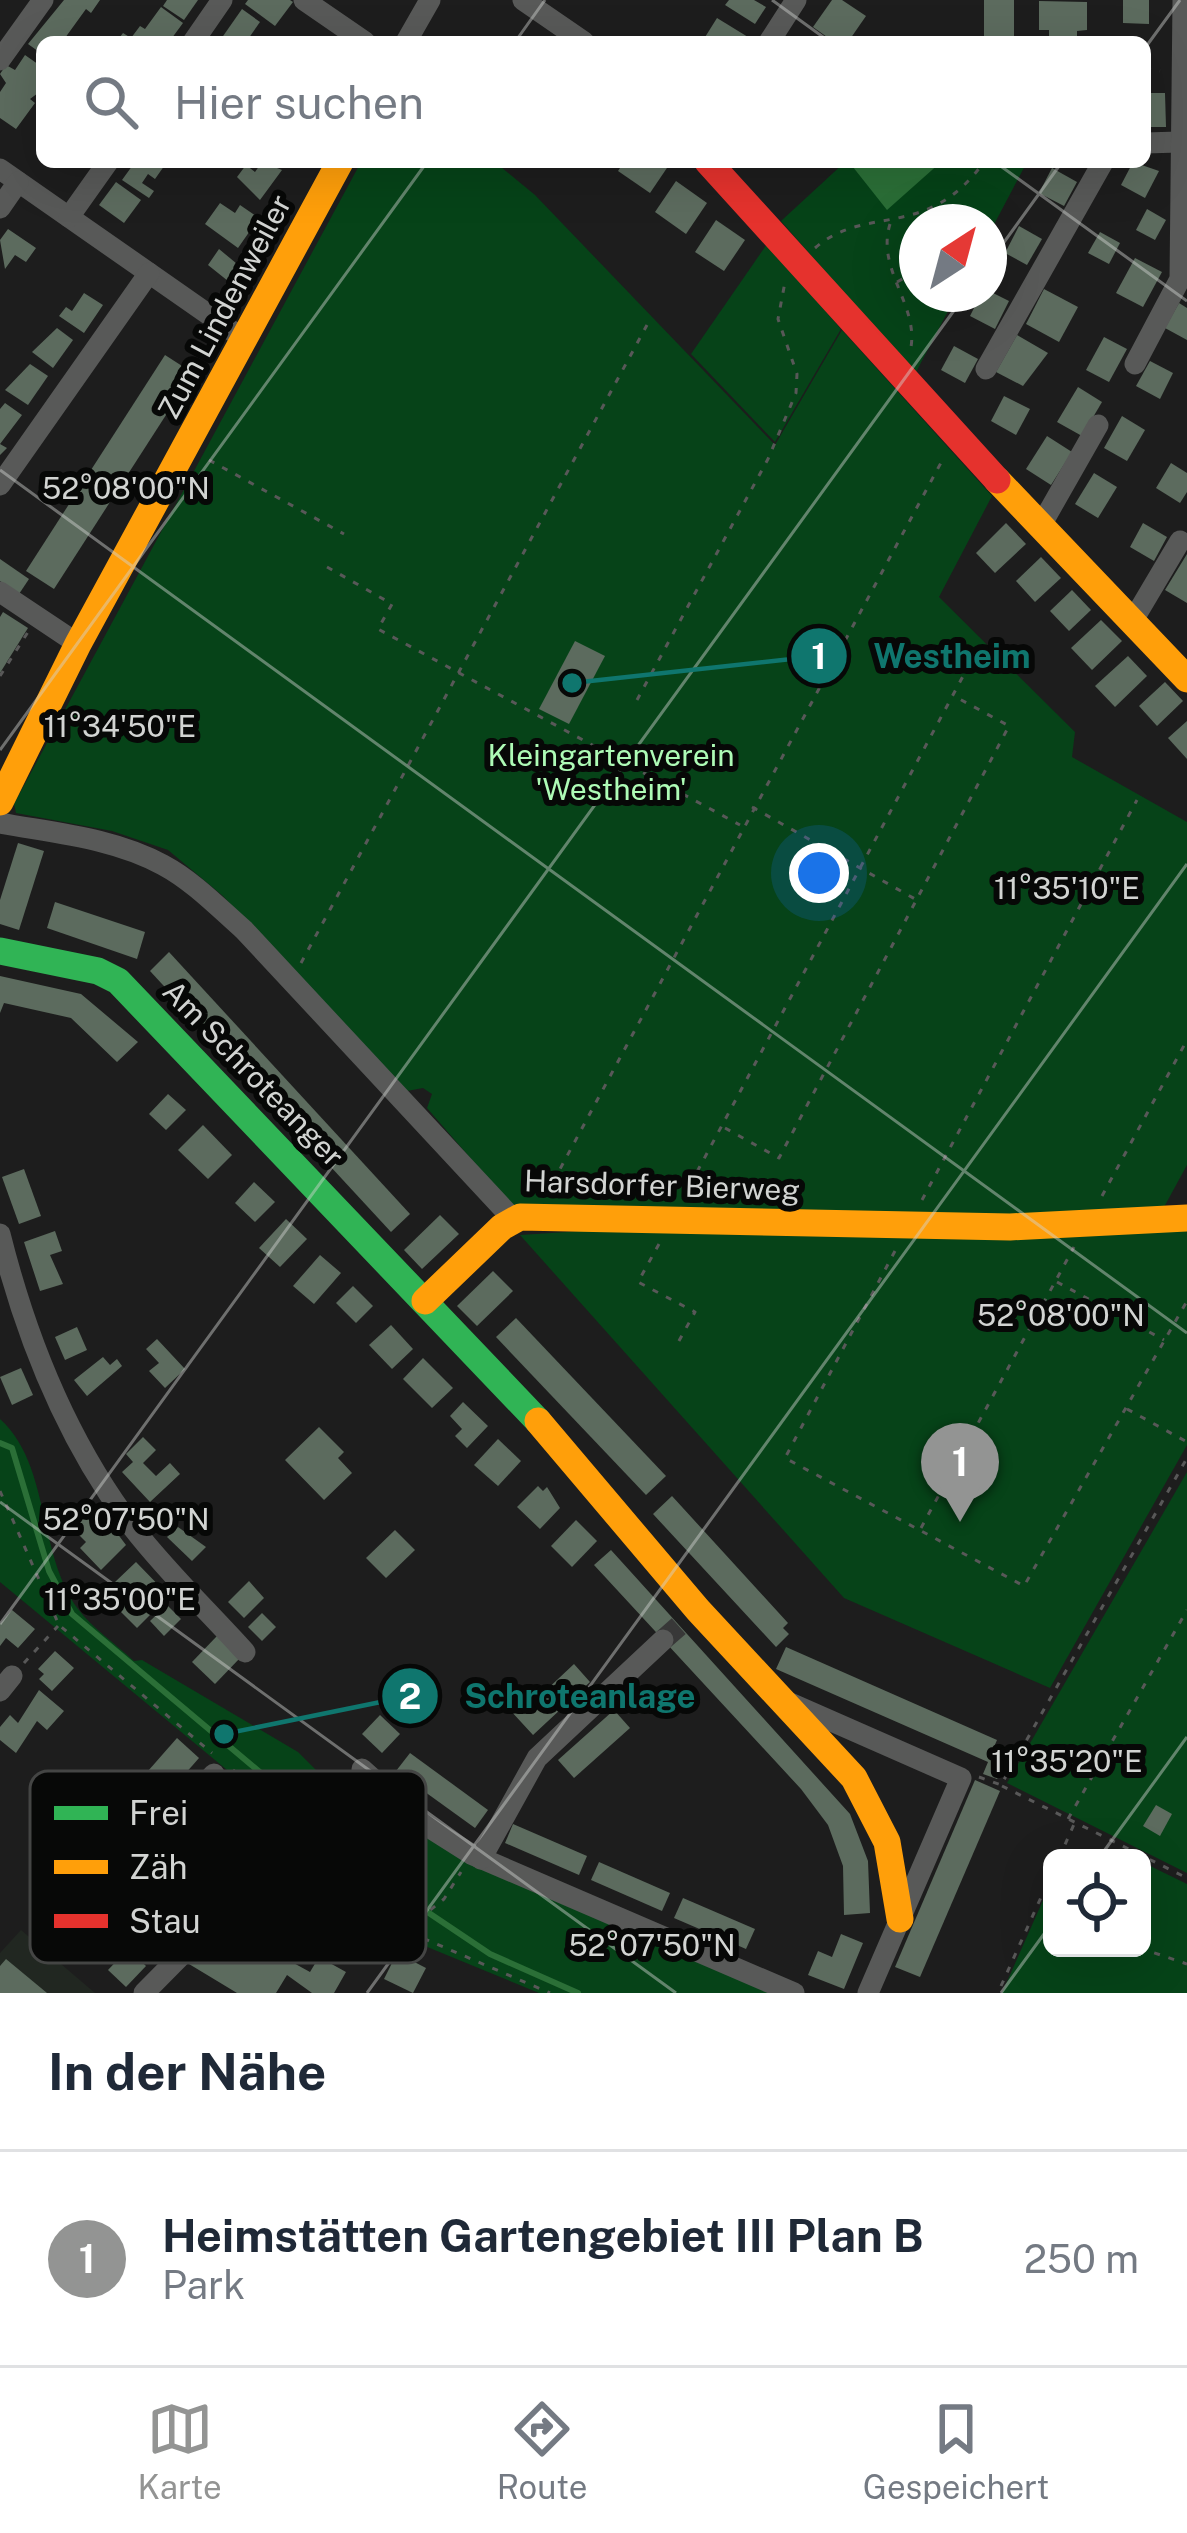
<!DOCTYPE html>
<html lang="de">
<head>
<meta charset="utf-8">
<style>
  :root { --surface:#fff; --page:#f2f2f3; --text:#1f2937; --muted:#747a83; --line:#e0e1e3; --accent:#939493 }
  body { margin:0; font-family:"Public Sans",sans-serif; background:var(--page); color:var(--text) }
  .controls { position:absolute; right:36px; bottom:36px; display:grid; overflow:hidden; border-radius:18px; box-shadow:0 12px 48px #0002 }
  .controls button { width:108px; height:108px; display:grid; place-items:center; padding:0; border:0; border-bottom:3px solid var(--line); background:var(--surface); color:var(--text); font:60px sans-serif }
  .compass { position:absolute; left:899px; top:204px; width:108px; height:108px; border-radius:50%; background:var(--surface); box-shadow:0 12px 48px #0002; rotate:36deg }
  .you { position:absolute; left:819px; top:873px; width:42px; height:42px; margin:-30px; border:9px solid #fff; border-radius:50%; background:#1a73e8; box-shadow:0 0 0 18px #1a73e833 }
  .badge { display:grid; place-items:center; width:78px; height:78px; border-radius:50%; background:var(--accent); color:#fff; font-size:39px; font-weight:700 }
  .pin { position:absolute; translate:-50% -99px; filter:drop-shadow(0 3px 6px #0008) }
  .pin::after { content:''; position:absolute; top:63px; width:42px; height:36px; background:inherit; clip-path:polygon(0 0,100% 0,50% 100%) }
  .list { margin:0; padding:0; list-style:none }
  h2 { display:flex; justify-content:space-between; align-items:center; height:156px; margin:0; padding:0 48px; font-size:51px }
  h2 small { font-size:39px; font-weight:400; color:var(--muted) }
  .list li { display:grid; grid-template-columns:78px 1fr auto; gap:36px; align-items:center; box-sizing:border-box; height:216px; padding:0 48px; border-top:3px solid var(--line) }
  .list b { display:block; font-size:45px; white-space:nowrap }
  .list p { margin:0; font-size:39px; white-space:nowrap; color:var(--muted) }
  .list em { font-size:39px; font-style:normal; color:var(--muted) }
  .icon { flex:none; width:66px; height:66px; fill:none; stroke:currentColor; stroke-width:2; stroke-linecap:round; stroke-linejoin:round }
  .map { position:relative; flex:none; width:1187px; height:1993px; overflow:hidden }
  .search { position:absolute; background:var(--surface); box-shadow:0 12px 48px #0002; left:36px; right:36px; top:36px; height:132px; display:flex; align-items:center; gap:30px; box-sizing:border-box; padding:0 42px; border-radius:18px; color:var(--muted); font-size:45px }
  .sheet { height:372px; background:var(--surface) }
  nav { display:flex; justify-content:space-around; align-items:center; box-sizing:border-box; height:168px; border-top:3px solid var(--line); background:var(--surface); font-size:33px; color:var(--muted) }
  nav a { display:grid; justify-items:center; gap:6px }
  nav .on { color:var(--accent) }
  .map>svg:first-child { display:block }
  .built { fill:#212721 }
  .green { fill:#064318 }
  .water { fill:#2b6f37 }
  .lines { fill:none; stroke-linecap:round; stroke-linejoin:round }
  .stream { stroke:#2b6f37; stroke-width:6 }
  .building { fill:#5c6b5e }
  .street-tunnel { stroke:#383838; stroke-width:21; stroke-dasharray:21 10; stroke-linecap:butt }
  .path { stroke:#585858; stroke-width:3; stroke-dasharray:6 9; stroke-linecap:butt }
  .street { stroke:#585958; stroke-width:21 }
  .fast { stroke:#30b455; stroke-width:27 }
  .slow { stroke:#ff9f0a; stroke-width:27 }
  .jam { stroke:#e5322d; stroke-width:27 }
  .ticks { fill:none; stroke:#d2d4d2; stroke-width:3; stroke-opacity:0.45 }
  .labels { text-anchor:middle; stroke-width:12; stroke-linejoin:round; paint-order:stroke }
  .street-label { font-size:30px; fill:#d2d4d2; stroke:#070807 }
  .park-label { font-size:30px; fill:#aefbb6; stroke:#070807 }
  .key { fill:#070807; stroke:#444544; stroke-width:3 }
  .key-label { font-size:33px; fill:#d2d4d2 }
  .ticks-label { font-size:30px; text-anchor:middle; fill:#d2d4d2; stroke:#070807; stroke-width:12; stroke-linejoin:round; paint-order:stroke }
  .leader { fill:none; stroke:#0f766e; stroke-width:4.5 }
  .callout-dot { fill:#0f766e; stroke:#070807; stroke-width:4.5 }
  .mark-label { font-size:36px; text-anchor:middle; font-weight:bold; fill:#fff }
  .callout-label { font-size:33px; text-anchor:middle; font-weight:bold; fill:#0f766e; stroke:#070807; stroke-width:12; stroke-linejoin:round; paint-order:stroke }
</style>
</head>
<body>
<div class="map">
<svg width="1187" height="1993" viewBox="0 0 1187 1993">
  <rect width="100%" height="100%" fill="#1d1d1d"/>
  <polygon class="built" points="21,1930 95,1993 0,1993 0,1953"/>
  <g class="green">
    <polygon points="361,162 495,162 535,195 775,445 842,330 992,496 939,597 1075,732 1072,757 1187,822 1187,1165 1163,1209 1010,1217 512,1206 427,1108 432,1094 423,1088 407,1091 223,896 168,850 112,831 16,813 14,804"/>
    <polygon points="845,162 1027,162 989,234 989,222 917,222 917,294 957,294 915,374 781,221"/>
    <polygon points="767,244 841,329 775,442 691,354"/>
    <polygon points="1187,1227 1187,1445 1050,1688 844,1598 520,1235 614,1229"/>
    <path d="M 0,1419 C 51,1465 37,1554 78,1609 C 92,1628 116,1644 134,1661 L 142,1660 L 298,1752 L 351,1805 L 358,1797 L 418,1850 L 430,1835 L 774,1993 L 539,1993 L 420,1944 L 378,1895 L 0,1582 Z"/>
    <polygon points="1187,1472 1187,1873 1007,1783"/>
    <polygon points="1142,1862 1187,1884 1187,1993 1002,1993 1052,1880 1052,1948 1142,1948"/>
  </g>
  <polygon class="water" points="849,162 941,162 887,210"/>
  <g class="lines">
    <polyline class="stream" points="0,1443 12,1448 49,1571 72,1614 420,1907 490,1954 578,1993"/>
  </g>
  <g class="building">
    <polygon points="64,0 100,0 91,13 86,9 65,38 71,42 42,42 42,54 28,44"/>
    <polygon points="167,0 198,0 184,20 163,6"/>
    <polygon points="248,0 290,0 293,2 275,26 245,4"/>
    <polygon points="729,0 754,0 766,7 755,24 725,5"/>
    <polygon points="832,0 842,0 866,16 848,42 834,42 813,27"/>
    <rect x="984" y="0" width="30" height="42"/>
    <polygon points="1123,0 1149,0 1149,24 1123,23"/>
    <polygon points="1039,1 1087,2 1087,30 1077,31 1077,40 1049,40 1049,30 1039,30"/>
    <polygon points="161,7 183,23 169,42 116,42 123,33 131,38 140,26 145,29"/>
    <polygon points="242,9 260,22 246,42 225,42 221,39"/>
    <polygon points="717,18 748,37 745,42 702,42"/>
    <polygon points="25,55 42,67 42,90 30,99 35,103 16,129 0,118 0,92 6,83 0,74 6,65 15,70"/>
    <polygon points="1145,93 1165,93 1166,127 1145,127"/>
    <polygon points="135,162 167,162 155,179 148,174 142,183 154,191 149,198 122,180"/>
    <polygon points="262,162 282,170 260,200 237,177 246,165 255,172"/>
    <polygon points="624,162 671,162 650,193 618,171"/>
    <polygon points="1133,162 1159,171 1145,198 1121,185"/>
    <polygon points="1052,168 1077,182 1064,206 1039,193"/>
    <polygon points="676,181 707,203 686,234 655,212"/>
    <polygon points="116,182 141,200 124,223 99,205"/>
    <polygon points="220,203 235,213 240,205 259,218 238,248 205,224"/>
    <polygon points="1147,209 1166,220 1155,240 1136,230"/>
    <polygon points="716,220 745,240 724,271 695,252"/>
    <polygon points="1019,226 1042,239 1027,265 1005,253"/>
    <polygon points="8,229 36,248 26,262 15,255 5,269 0,240"/>
    <polygon points="1100,232 1120,243 1109,264 1088,253"/>
    <polygon points="219,249 254,278 243,293 208,265"/>
    <polygon points="1135,258 1162,272 1143,307 1116,293"/>
    <polygon points="1044,289 1078,307 1059,342 1026,324"/>
    <polygon points="989,291 1009,301 995,329 970,316 981,294"/>
    <polygon points="84,293 103,305 84,333 59,316 66,307 72,311"/>
    <polygon points="1179,303 1187,308 1187,340 1165,328"/>
    <polygon points="57,328 73,340 53,368 32,352"/>
    <polygon points="1017,335 1048,353 1023,386 996,372"/>
    <polygon points="1104,337 1127,349 1109,382 1086,370"/>
    <polygon points="954,346 978,359 965,383 941,370"/>
    <polygon points="165,355 193,373 54,589 26,571"/>
    <polygon points="1150,361 1173,373 1160,399 1136,386"/>
    <polygon points="30,364 48,376 28,405 5,390"/>
    <polygon points="1078,387 1102,402 1082,436 1057,422"/>
    <polygon points="1004,396 1030,409 1016,435 991,421"/>
    <polygon points="5,403 22,415 0,444 7,448 0,455 0,409"/>
    <polygon points="1122,416 1145,430 1127,461 1104,448"/>
    <polygon points="1047,436 1072,452 1051,485 1026,469"/>
    <polygon points="1171,463 1187,473 1187,492 1180,503 1156,488"/>
    <polygon points="1094,473 1117,487 1098,518 1075,504"/>
    <polygon points="1006,523 1026,544 995,573 976,553"/>
    <polygon points="1143,523 1167,537 1154,561 1130,547"/>
    <polygon points="1187,554 1187,603 1165,590"/>
    <polygon points="1041,557 1061,578 1035,602 1016,581"/>
    <polygon points="0,559 29,579 19,594 0,581"/>
    <polygon points="1072,590 1091,610 1069,631 1050,611"/>
    <polygon points="3,612 28,628 0,673 0,617"/>
    <polygon points="1101,620 1122,641 1092,670 1071,648"/>
    <polygon points="575,641 605,656 569,724 539,709"/>
    <polygon points="1128,656 1147,676 1115,707 1095,686"/>
    <polygon points="1165,682 1183,701 1157,726 1139,706"/>
    <polygon points="1187,721 1187,759 1168,738"/>
    <polygon points="18,843 44,851 19,930 0,924 0,900"/>
    <polygon points="55,902 145,932 137,959 47,928"/>
    <polygon points="169,952 410,1214 391,1232 150,971"/>
    <polygon points="0,976 81,994 138,1042 117,1062 71,1018 4,1003 0,1013"/>
    <polygon points="168,1094 186,1110 166,1130 149,1114"/>
    <polygon points="203,1125 232,1155 208,1179 178,1150"/>
    <polygon points="24,1169 41,1216 19,1224 2,1177"/>
    <polygon points="254,1182 275,1202 255,1222 235,1203"/>
    <polygon points="440,1215 459,1234 422,1269 404,1250"/>
    <polygon points="286,1219 307,1239 280,1267 259,1248"/>
    <polygon points="55,1231 62,1251 50,1255 63,1284 40,1291 24,1242"/>
    <polygon points="320,1255 341,1273 314,1304 293,1286"/>
    <polygon points="493,1271 513,1291 477,1326 457,1306"/>
    <polygon points="353,1286 373,1306 356,1323 336,1303"/>
    <polygon points="516,1318 666,1476 646,1495 496,1337"/>
    <polygon points="391,1325 413,1349 392,1369 369,1345"/>
    <polygon points="77,1327 87,1350 65,1360 55,1337"/>
    <polygon points="157,1339 185,1369 165,1388 149,1371 159,1363 146,1349"/>
    <polygon points="103,1357 110,1365 117,1359 122,1366 87,1396 74,1380"/>
    <polygon points="423,1358 453,1388 432,1408 403,1379"/>
    <polygon points="21,1368 33,1395 12,1405 0,1377"/>
    <polygon points="463,1402 488,1426 467,1448 455,1436 462,1429 450,1416"/>
    <polygon points="319,1427 344,1452 338,1458 352,1473 324,1500 285,1460"/>
    <polygon points="143,1437 156,1450 143,1463 156,1476 170,1463 180,1474 150,1502 122,1472 133,1462 126,1454"/>
    <polygon points="498,1439 521,1461 498,1486 474,1465"/>
    <polygon points="538,1486 543,1491 547,1487 560,1508 540,1529 517,1507"/>
    <polygon points="672,1496 788,1623 783,1628 789,1634 776,1647 653,1514"/>
    <polygon points="92,1500 126,1545 101,1570 80,1548 86,1542 68,1524"/>
    <polygon points="576,1520 597,1541 572,1567 551,1546"/>
    <polygon points="178,1527 206,1547 192,1561 167,1537"/>
    <polygon points="395,1530 415,1550 386,1578 366,1558"/>
    <polygon points="611,1550 850,1814 868,1861 870,1913 844,1915 843,1866 828,1825 801,1789 594,1565"/>
    <polygon points="136,1562 169,1596 137,1628 119,1610 131,1598 115,1582"/>
    <polygon points="249,1581 264,1598 244,1618 228,1602"/>
    <polygon points="167,1605 181,1619 164,1636 150,1621"/>
    <polygon points="12,1610 35,1629 18,1648 6,1638 0,1646 0,1624"/>
    <polygon points="262,1613 276,1627 262,1641 248,1627"/>
    <polygon points="217,1636 240,1658 215,1684 192,1662"/>
    <polygon points="786,1647 997,1740 991,1754 1008,1760 997,1779 983,1774 988,1762 776,1669"/>
    <polygon points="55,1651 74,1668 52,1691 39,1679 44,1674 38,1669"/>
    <polygon points="574,1664 590,1682 533,1735 510,1710 519,1701 526,1709"/>
    <polygon points="39,1690 64,1711 47,1730 37,1721 16,1753 0,1740 0,1727 10,1715 18,1723"/>
    <polygon points="614,1710 630,1728 574,1778 558,1760"/>
    <polygon points="380,1715 400,1734 382,1753 362,1734"/>
    <polygon points="177,1738 199,1758 91,1881 69,1861"/>
    <polygon points="410,1753 488,1810 475,1828 396,1771"/>
    <polygon points="975,1780 1000,1791 920,1977 895,1967"/>
    <polygon points="1156,1805 1172,1814 1160,1836 1143,1826"/>
    <polygon points="513,1824 587,1856 579,1875 505,1843"/>
    <polygon points="599,1862 670,1893 662,1911 591,1880"/>
    <polygon points="683,1898 755,1929 746,1949 674,1918"/>
    <polygon points="226,1926 310,1972 319,1957 346,1972 334,1993 312,1993 287,1975 276,1993 237,1993 189,1964"/>
    <polygon points="841,1934 863,1943 844,1989 808,1975 818,1951 832,1957"/>
    <polygon points="128,1949 146,1966 126,1987 108,1970"/>
    <polygon points="397,1953 426,1968 413,1993 384,1979"/>
    <polygon points="6,1959 47,1993 0,1993 0,1966"/>
  </g>
  <g class="lines">
    <polyline class="street-tunnel" points="663,1640 680,1625"/>
    <g class="path">
      <polyline points="1145,69 1160,71"/>
      <path d="M 890,224 C 876,269 918,304 911,347"/>
      <path d="M 815,248 C 867,203 926,242 984,162"/>
      <polyline points="897,282 917,271 911,254 917,238"/>
      <polyline points="209,460 344,534"/>
      <polyline points="327,567 392,604 378,629 740,825"/>
      <polyline points="0,676 28,632"/>
      <polyline points="637,700 768,459 796,393 797,374 778,319 785,282"/>
      <polyline points="752,807 915,899"/>
      <polyline points="301,963 647,325"/>
      <polyline points="725,1128 779,1158 1009,726 954,696"/>
      <polyline points="546,1195 943,459"/>
      <polyline points="1102,1196 1187,1040"/>
      <polyline points="683,1198 976,652"/>
      <polyline points="922,1200 1137,800"/>
      <polyline points="659,1244 638,1282 695,1312 675,1348"/>
      <polyline points="895,1251 785,1458 1024,1586 1187,1301"/>
      <polyline points="1057,1282 1164,1340"/>
      <polyline points="1127,1409 1187,1442"/>
      <polyline points="0,1491 59,1625 212,1753"/>
      <polyline points="921,1528 1074,1247"/>
      <polyline points="24,1663 58,1626"/>
      <polyline points="233,1770 369,1883 418,1936 550,1993"/>
      <polyline points="979,1777 1001,1785 1187,1458"/>
      <polyline points="1002,1786 1187,1878"/>
      <polyline points="1068,1819 1187,1610"/>
      <polyline points="1059,1858 1075,1822"/>
      <polyline points="418,1934 418,1920 444,1899 461,1872"/>
      <polyline points="1140,1948 1187,1964"/>
      <polyline points="1001,1986 1052,1873"/>
    </g>
    <g class="street">
      <polyline points="304,0 365,42"/>
      <polyline points="523,0 584,42"/>
      <polyline points="193,42 222,0"/>
      <polyline points="406,42 430,0"/>
      <polyline points="769,42 796,0"/>
      <polyline points="0,60 43,0"/>
      <polyline points="1145,143 1179,142"/>
      <polyline points="0,169 245,340"/>
      <polyline points="0,208 18,182"/>
      <polyline points="69,217 108,162"/>
      <polyline points="1135,364 1180,279 1183,0"/>
      <polyline points="986,369 1103,162"/>
      <polyline points="0,485 149,273"/>
      <polyline points="1040,527 1098,425"/>
      <polyline points="0,592 78,644"/>
      <polyline points="1132,622 1180,541"/>
      <path d="M 0,823 C 54,833 114,838 163,865 C 193,881 219,908 244,930 L 513,1219"/>
      <path d="M 0,1234 C 26,1338 67,1441 133,1528 C 167,1572 208,1611 245,1652"/>
      <polyline points="0,1691 12,1676"/>
      <polyline points="788,1702 961,1778 868,1993"/>
      <polyline points="362,1769 422,1823 471,1854 794,1993"/>
      <polyline points="159,1832 233,1903"/>
      <polyline points="481,1859 537,1758 663,1640"/>
      <polyline points="94,1902 214,1774"/>
      <polyline points="144,1993 233,1903 305,1946"/>
    </g>
    <polyline class="fast" points="0,951 98,971 118,981 538,1421"/>
    <g class="slow">
      <polyline points="997,480 1187,679"/>
      <polyline points="0,802 78,644 340,162"/>
      <polyline points="425,1301 502,1227 520,1217 1010,1227 1187,1218"/>
      <polyline points="538,1421 698,1610 854,1778 887,1842 900,1919"/>
    </g>
    <polyline class="jam" points="708,162 997,480"/>
  </g>
  <path class="ticks" d="M 772,0 L 830,42M 515,42 L 545,0M 1145,48 L 1180,0M 995,162 L 1187,301M 989,263 L 1062,162M 0,470 L 1187,1333M 0,750 L 427,162M 0,1502 L 676,1993M 0,1624 L 966,294M 1099,1858 L 1187,1737M 367,1993 L 1187,864M 1001,1993 L 1052,1923"/>
  <g class="labels">
    <g class="street-label">
      <text transform="translate(225 307) rotate(-62)" y="10">Zum Lindenweiler</text>
      <text transform="translate(253 1074) rotate(46)" y="10">Am Schroteanger</text>
      <text transform="translate(662 1186) rotate(2)" y="10">Harsdorfer Bierweg</text>
    </g>
    <g class="park-label">
      <text x="611" y="766">Kleingartenverein<tspan x="611" dy="34">'Westheim'</tspan></text>
    </g>
  </g>
  <rect x="30" y="1771" width="396" height="192" rx="18" class="key"/>
  <rect x="54" y="1806" width="54" height="14" fill="#30b455"/>
  <rect x="54" y="1860" width="54" height="14" fill="#ff9f0a"/>
  <rect x="54" y="1914" width="54" height="14" fill="#e5322d"/>
  <g class="key-label">
    <text x="129" y="1825">Frei</text>
    <text x="129" y="1879">Zäh</text>
    <text x="129" y="1933">Stau</text>
  </g>
  <g class="ticks-label">
    <text x="126" y="499">52°08'00"N</text>
    <text x="120" y="737">11°34'50"E</text>
    <text x="1067" y="899">11°35'10"E</text>
    <text x="1061" y="1326">52°08'00"N</text>
    <text x="126" y="1530">52°07'50"N</text>
    <text x="120" y="1610">11°35'00"E</text>
    <text x="1067" y="1772">11°35'20"E</text>
    <text x="652" y="1956">52°07'50"N</text>
  </g>
  <path class="leader" d="M572 683L819 656M224 1734L410 1696"/>
  <g class="callout-dot">
    <circle cx="572" cy="683" r="12"/>
    <circle cx="224" cy="1734" r="12"/>
    <circle cx="819" cy="656" r="30"/>
    <circle cx="410" cy="1696" r="30"/>
  </g>
  <g class="mark-label">
    <text x="819" y="669">1</text>
    <text x="410" y="1709">2</text>
  </g>
  <g class="callout-label">
    <text x="952" y="668">Westheim</text>
    <text x="580" y="1708">Schroteanlage</text>
  </g>
</svg>
<div class="controls">
<button><svg class="icon" aria-label="locate" viewBox="0 0 24 24"><circle cx="12" cy="12" r="6"/><path d="M12 2v4M12 18v4M2 12h4M18 12h4"/></svg></button>
</div>
<svg class="compass" viewBox="-18 -18 36 36"><path d="M0-13l5 13h-10z" fill="#e53935"/><path d="M0 13l5-13h-10z" fill="#747a83"/></svg>
<div class="you"></div>
<div class="pin badge" style="left:960px;top:1522px">1</div>
<div class="search"><svg class="icon" aria-label="search" viewBox="0 0 24 24"><circle cx="10" cy="10" r="6"/><path d="M15 15l6 6"/></svg>Hier suchen</div>
</div>
<section class="sheet">
<h2>In der Nähe<small></small></h2>
<ul class="list">
<li><span class="badge">1</span><div><b>Heimstätten Gartengebiet III Plan B</b><p>Park</p></div><em>250 m</em></li>
</ul>
</section>
<nav>
<a class="on"><svg class="icon" aria-label="map" viewBox="0 0 24 24"><path d="M3 6l6-2 6 2 6-2v14l-6 2-6-2-6 2zM9 4v14M15 6v14"/></svg>Karte</a>
<a><svg class="icon" aria-label="directions" viewBox="0 0 24 24"><path d="M12 3l9 9-9 9-9-9zM9 14v-3h6M13 9l2 2-2 2"/></svg>Route</a>
<a><svg class="icon" aria-label="saved" viewBox="0 0 24 24"><path d="M7 4h10v16l-5-4-5 4z"/></svg>Gespeichert</a>
</nav>
</body>
</html>
